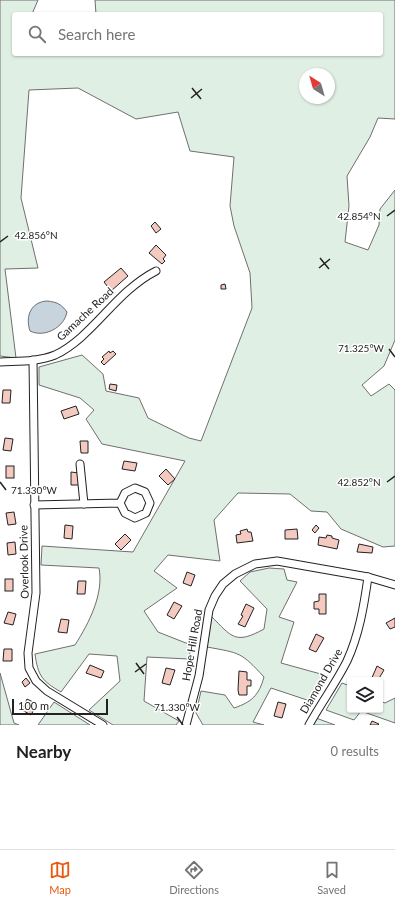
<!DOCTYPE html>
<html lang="en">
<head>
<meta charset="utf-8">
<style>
  :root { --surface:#fff; --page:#f6f6f6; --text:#202124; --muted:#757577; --line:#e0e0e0; --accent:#ea580c }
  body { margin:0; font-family:Lato,sans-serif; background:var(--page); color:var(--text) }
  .controls { position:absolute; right:12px; bottom:12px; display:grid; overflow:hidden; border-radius:4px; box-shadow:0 1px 3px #0004 }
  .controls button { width:36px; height:36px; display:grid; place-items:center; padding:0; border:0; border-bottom:1px solid var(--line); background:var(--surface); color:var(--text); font:20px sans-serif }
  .compass { position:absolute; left:299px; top:68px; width:36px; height:36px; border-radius:50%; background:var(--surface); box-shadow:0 1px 3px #0004; rotate:323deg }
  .scale { position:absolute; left:12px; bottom:10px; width:96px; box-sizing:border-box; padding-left:4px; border:2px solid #222; border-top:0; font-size:11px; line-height:14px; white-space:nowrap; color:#222; -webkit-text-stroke:3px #fff; paint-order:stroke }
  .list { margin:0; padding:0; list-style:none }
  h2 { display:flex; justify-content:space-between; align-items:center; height:52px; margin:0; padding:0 16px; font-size:17px }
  h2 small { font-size:13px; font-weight:400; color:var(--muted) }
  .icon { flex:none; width:22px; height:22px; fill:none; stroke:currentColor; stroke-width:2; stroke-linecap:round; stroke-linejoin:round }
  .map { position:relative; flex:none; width:395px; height:725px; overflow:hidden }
  .search { position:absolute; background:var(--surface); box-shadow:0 1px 3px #0004; left:12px; right:12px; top:12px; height:44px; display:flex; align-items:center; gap:10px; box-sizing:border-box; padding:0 14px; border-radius:4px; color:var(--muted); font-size:15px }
  .sheet { height:124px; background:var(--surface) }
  nav { display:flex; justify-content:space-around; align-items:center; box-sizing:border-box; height:56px; border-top:1px solid var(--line); background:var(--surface); font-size:11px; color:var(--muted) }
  nav a { display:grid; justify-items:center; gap:2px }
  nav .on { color:var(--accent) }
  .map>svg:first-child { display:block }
  .green { fill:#e0efe3; stroke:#6f6f6f; fill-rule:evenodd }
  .water { fill:#c7d3dd; stroke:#6f6f6f }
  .building { fill:#f3c9c0; stroke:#222 }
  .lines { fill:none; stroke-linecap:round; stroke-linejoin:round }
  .minor-casing { stroke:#222; stroke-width:9 }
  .minor { stroke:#fff; stroke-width:7 }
  .ticks { fill:none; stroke:#222; stroke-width:1.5 }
  .labels { text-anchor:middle; stroke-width:3; stroke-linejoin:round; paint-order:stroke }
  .street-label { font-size:11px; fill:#222; stroke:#fff }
  .ticks-label { font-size:10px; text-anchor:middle; fill:#222; stroke:#fff; stroke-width:3; stroke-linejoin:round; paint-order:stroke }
</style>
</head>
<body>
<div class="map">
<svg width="395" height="725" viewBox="0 0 395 725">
  <rect width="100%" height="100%" fill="#fff"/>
  <g class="green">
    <path d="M 0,0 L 38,0 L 32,14 L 14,14 L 14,54 L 381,54 L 381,14 L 96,14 L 95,0 L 395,0 L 395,119 L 378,118 L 370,137 L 347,176 L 349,206 L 345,242 L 368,250 L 379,225 L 380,209 L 395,190 L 395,340 L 384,366 L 362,385 L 371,396 L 389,384 L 395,390 L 395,546 L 383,547 L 341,529 L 327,512 L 311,511 L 290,494 L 238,493 L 214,520 L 220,561 L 168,555 L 154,571 L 177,588 L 144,611 L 158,632 L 191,645 L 189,659 L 147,657 L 144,701 L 179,721 L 176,725 L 113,725 L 89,710 L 120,681 L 117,656 L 89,654 L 61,692 C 42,681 38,676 35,654 L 75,645 C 89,623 104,594 99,568 L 41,565 L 42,546 L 133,552 L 185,461 L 102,444 L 86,419 L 94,410 L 80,398 L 39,385 L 39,367 L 82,355 L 103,374 L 106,391 L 139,398 L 148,418 L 189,438 L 201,441 L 252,308 L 250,273 L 234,226 L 230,206 L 234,157 L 190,151 L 178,112 L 136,119 L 78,88 L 29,90 L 21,198 L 38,268 L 5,269 L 16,358 L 0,356 ZM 305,74 L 329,74 L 329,98 L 305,98 Z"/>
    <path d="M 269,568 L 284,569 L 287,580 L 297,582 L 279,617 L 294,622 L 281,663 L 328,676 L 313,702 L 271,688 L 253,722 L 264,725 L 203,725 L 196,713 L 201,691 L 225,695 L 234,708 C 252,702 259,695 264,677 C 241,652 240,653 207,647 L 211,616 C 232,637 235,645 264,629 L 267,609 L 240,581 L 250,572 Z"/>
    <polygon points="0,673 14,723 19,725 0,725"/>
    <polygon points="342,683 350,686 350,710 380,710 380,701 385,703 395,698 395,723 361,711 354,720 326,710"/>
    <polygon points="54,702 90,725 38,725"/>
    <polygon points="316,718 335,725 313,725"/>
  </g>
  <path class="water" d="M 47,301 C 57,302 61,304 67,312 C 64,328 44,338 30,331 C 25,316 31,302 47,301 Z"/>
  <g class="building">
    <polygon points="155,222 161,229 156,233 151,226"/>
    <polygon points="156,245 166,255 163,259 165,261 162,264 149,253"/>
    <polygon points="121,268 128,276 111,291 104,282"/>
    <polygon points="225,284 226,289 221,289 221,285"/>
    <polygon points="109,351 110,353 113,351 116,354 104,365 101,362 104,359 102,357"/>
    <polygon points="110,384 117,385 116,391 109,389"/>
    <polygon points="3,390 11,390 10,403 2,403"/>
    <polygon points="76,406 79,414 64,419 61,411"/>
    <polygon points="5,438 13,439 11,451 3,450"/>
    <polygon points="80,441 88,441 88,453 81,453"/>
    <polygon points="124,461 137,463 135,471 122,469"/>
    <rect x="6" y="466" width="8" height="12"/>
    <polygon points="166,469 175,479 168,485 159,476"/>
    <polygon points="71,472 79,473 79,485 71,485"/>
    <polygon points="14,512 16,524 8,525 6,513"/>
    <polygon points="65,525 73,526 72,539 64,538"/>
    <polygon points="316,525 319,528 315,533 312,530"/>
    <polygon points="247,529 248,532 251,532 253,541 237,543 236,535 241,534 240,531"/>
    <polygon points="297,529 298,539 285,539 285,530"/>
    <polygon points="125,534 131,540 121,550 115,544"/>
    <polygon points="327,535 332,536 332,538 339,540 337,549 318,545 319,537 326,538"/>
    <polygon points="15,542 16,554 8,555 7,543"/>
    <polygon points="359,544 373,547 372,553 357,552"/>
    <polygon points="187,572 195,575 191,586 183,583"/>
    <rect x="5" y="579" width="8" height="12"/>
    <polygon points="78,581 86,581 85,594 77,594"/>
    <polygon points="319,594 326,594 326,614 319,614 319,609 314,609 314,602 319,601"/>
    <polygon points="174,602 182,606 174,619 167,615"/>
    <polygon points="246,604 254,608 245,627 238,624 243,616 241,615"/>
    <polygon points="8,612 16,614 13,625 4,623"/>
    <polygon points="395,618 395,627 390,629 386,623"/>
    <polygon points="61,619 69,620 67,633 58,632"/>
    <polygon points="316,634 324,638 316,652 309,649"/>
    <polygon points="4,649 12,649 12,661 3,661"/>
    <polygon points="90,665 104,671 101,678 86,673"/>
    <polygon points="377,666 384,670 378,680 371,680"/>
    <polygon points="166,668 175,670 170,685 162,683"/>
    <polygon points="239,671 247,672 247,680 251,680 251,686 247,686 247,695 239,695 238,690"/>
    <polygon points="26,678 30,683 25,687 22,682"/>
    <polygon points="27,699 37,704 31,715 22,710"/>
    <polygon points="278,702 286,704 282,718 274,716"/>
    <polygon points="372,721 379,724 378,725 370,725"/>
  </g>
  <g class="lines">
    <defs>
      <g id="minor">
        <polyline points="33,360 36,593 28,653 29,668 36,681 47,691 103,725"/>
        <path d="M 0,362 C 18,361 38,362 55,355 C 93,337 115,292 156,271"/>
        <polyline points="80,464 84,504"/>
        <polyline points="34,505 120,503 125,513 135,518 146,513 150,503 145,492 135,488 125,493 120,503"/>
        <polyline points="186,725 199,676 209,610 215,596 223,584 235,574 255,564 277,561 368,577 395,585"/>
        <path d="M 309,725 C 321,703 336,683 347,661 C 359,635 364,606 368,577"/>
      </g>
    </defs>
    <use href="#minor" class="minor-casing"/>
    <use href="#minor" class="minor"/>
  </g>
  <path class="ticks" d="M 192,88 L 201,99M 191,98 L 202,89M 387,216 L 395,210M 0,242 L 8,236M 320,258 L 329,269M 319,268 L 330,259M 389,349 L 395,357M 0,482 L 6,490M 387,482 L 395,476M 136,663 L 144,674M 135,672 L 146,664M 177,717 L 183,725"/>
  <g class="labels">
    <g class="street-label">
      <text transform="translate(85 314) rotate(-43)" y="4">Gamache Road</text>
      <text transform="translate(24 562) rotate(-91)" y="4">Overlook Drive</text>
      <text transform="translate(192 645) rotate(-80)" y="4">Hope Hill Road</text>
      <text transform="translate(321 681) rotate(-60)" y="4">Diamond Drive</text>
    </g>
  </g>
  <g class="ticks-label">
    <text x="359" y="220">42.854°N</text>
    <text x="36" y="239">42.856°N</text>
    <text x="361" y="352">71.325°W</text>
    <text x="359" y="486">42.852°N</text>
    <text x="34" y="494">71.330°W</text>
    <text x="177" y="711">71.330°W</text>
  </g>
</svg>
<div class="controls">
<button><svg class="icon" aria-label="layers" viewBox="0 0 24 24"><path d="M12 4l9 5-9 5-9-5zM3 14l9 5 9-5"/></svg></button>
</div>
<svg class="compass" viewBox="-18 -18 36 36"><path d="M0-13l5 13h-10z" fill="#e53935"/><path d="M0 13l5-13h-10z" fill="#757577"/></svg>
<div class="scale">100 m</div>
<div class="search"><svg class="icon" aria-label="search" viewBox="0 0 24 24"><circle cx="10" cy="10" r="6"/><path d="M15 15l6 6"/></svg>Search here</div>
</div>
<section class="sheet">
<h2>Nearby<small>0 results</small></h2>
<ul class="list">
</ul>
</section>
<nav>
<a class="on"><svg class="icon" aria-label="map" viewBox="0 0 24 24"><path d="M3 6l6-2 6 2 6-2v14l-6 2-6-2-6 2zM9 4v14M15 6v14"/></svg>Map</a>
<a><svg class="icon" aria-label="directions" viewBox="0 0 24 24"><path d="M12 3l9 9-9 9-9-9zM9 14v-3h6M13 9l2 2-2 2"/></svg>Directions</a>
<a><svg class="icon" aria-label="saved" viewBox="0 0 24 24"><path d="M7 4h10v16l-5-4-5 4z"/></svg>Saved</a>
</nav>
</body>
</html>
